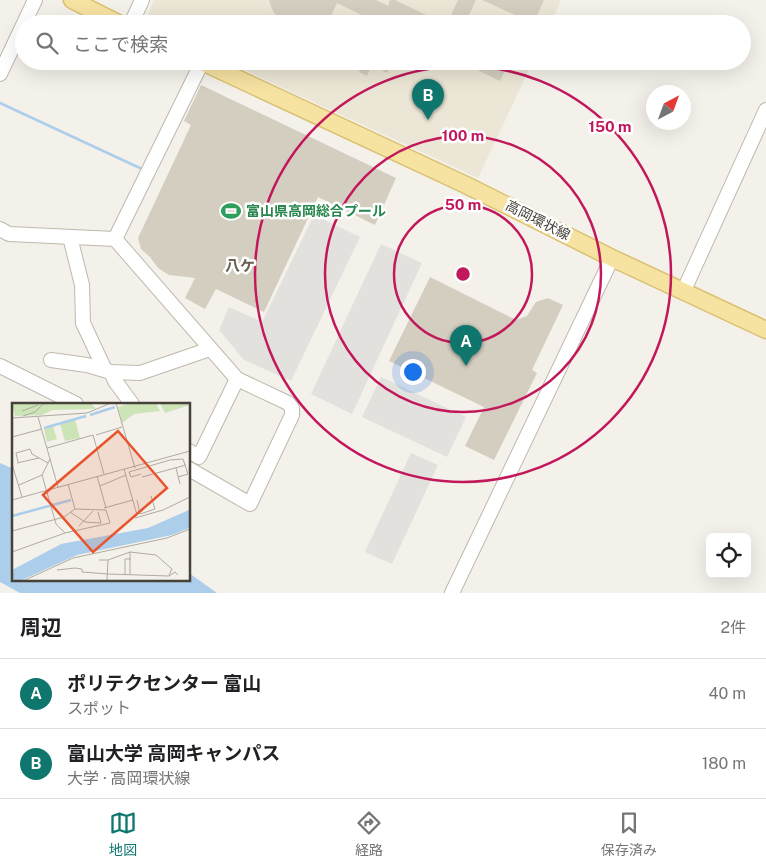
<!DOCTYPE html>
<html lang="ja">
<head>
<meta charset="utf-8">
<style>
  :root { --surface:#fff; --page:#f6f6f6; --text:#202124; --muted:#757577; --line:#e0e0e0; --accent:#0f766e }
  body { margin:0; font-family:"Public Sans","Noto Sans JP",sans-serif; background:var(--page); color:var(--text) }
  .controls { position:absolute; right:15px; bottom:15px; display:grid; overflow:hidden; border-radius:8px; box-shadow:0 5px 20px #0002 }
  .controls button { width:45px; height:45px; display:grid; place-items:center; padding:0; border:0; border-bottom:1px solid var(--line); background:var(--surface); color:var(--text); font:25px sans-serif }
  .compass { position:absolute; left:646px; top:85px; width:45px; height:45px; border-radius:50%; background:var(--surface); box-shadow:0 5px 20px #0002; rotate:41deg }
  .you { position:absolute; left:412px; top:371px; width:18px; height:18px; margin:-12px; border:4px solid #fff; border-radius:50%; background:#1a73e8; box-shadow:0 0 0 8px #1a73e833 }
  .badge { display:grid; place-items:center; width:32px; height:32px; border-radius:50%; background:var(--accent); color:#fff; font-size:16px; font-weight:700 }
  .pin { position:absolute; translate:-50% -41px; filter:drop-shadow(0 1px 2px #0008) }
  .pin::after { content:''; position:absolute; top:26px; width:18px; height:15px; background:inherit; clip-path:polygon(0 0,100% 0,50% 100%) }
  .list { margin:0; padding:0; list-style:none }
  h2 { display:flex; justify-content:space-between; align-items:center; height:65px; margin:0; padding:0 20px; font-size:21px }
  h2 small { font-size:16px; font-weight:400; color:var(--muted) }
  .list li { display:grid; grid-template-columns:32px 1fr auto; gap:15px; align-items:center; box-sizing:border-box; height:70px; padding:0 20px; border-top:1px solid var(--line) }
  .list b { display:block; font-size:19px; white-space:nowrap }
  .list p { margin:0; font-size:16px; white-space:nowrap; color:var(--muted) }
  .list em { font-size:16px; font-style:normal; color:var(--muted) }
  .icon { flex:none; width:28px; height:28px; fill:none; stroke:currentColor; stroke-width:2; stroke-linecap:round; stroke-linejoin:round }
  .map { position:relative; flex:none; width:766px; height:593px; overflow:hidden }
  .search { position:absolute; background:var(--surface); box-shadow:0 5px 20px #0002; left:15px; right:15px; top:15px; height:55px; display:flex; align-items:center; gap:12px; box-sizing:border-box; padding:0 18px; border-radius:28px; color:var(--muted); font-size:19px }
  .sheet { height:205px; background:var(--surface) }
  nav { display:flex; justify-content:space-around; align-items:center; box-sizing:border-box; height:70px; border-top:1px solid var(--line); background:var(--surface); font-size:14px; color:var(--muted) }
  nav a { display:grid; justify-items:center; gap:2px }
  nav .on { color:var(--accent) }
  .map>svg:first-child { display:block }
  .education { fill:#ebe6d5 }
  .parking { fill:#e3e1de }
  .water { fill:#acceeb }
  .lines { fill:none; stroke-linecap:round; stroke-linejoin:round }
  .stream { stroke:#acceeb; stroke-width:2.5 }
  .building { fill:#d4cec0 }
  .minor-casing { stroke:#beb9ad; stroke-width:16 }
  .major-casing { stroke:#dac072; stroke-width:19 }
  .minor { stroke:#fff; stroke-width:14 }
  .major { stroke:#f6e2a1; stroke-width:16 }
  .ring { fill:none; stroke:#c2185b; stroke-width:2.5 }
  .labels { text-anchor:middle; stroke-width:5; stroke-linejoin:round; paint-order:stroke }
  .leisure-label { font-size:14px; font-weight:bold; fill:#27864d; stroke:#fff; text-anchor:start }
  .street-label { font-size:14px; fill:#474239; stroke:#fff }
  .neighbourhood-label { font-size:15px; font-weight:bold; fill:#696151; stroke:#fff }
  .inset-river { fill:none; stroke:#acceeb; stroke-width:2.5 }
  .inset-road { fill:none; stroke:#afaba3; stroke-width:1 }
  .view { fill:#e7542d; fill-opacity:0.15; stroke:#e7542d; stroke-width:2.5 }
  .inset-edge { fill:none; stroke:#474239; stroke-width:2.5 }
  .centre { fill:#c2185b; stroke:#fff; stroke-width:2.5 }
  .ring-label { font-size:15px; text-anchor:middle; font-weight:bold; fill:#c2185b; stroke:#fff; stroke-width:5; stroke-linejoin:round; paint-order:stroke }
</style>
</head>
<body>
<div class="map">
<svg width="766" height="593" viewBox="0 0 766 593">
  <rect width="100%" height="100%" fill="#f4f1ea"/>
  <g class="education">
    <polygon points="154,0 561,0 550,24 144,24"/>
    <polygon points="225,61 533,61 478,178"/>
  </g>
  <g class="parking">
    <polygon points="314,215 360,237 291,381 244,360 219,330 229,307 262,322"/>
    <polygon points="381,244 422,263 352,414 311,394"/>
    <polygon points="381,377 466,417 447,457 362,417"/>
    <polygon points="411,453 438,465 392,564 365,552"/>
  </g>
  <polygon class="water" points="0,463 14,469 14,579 189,579 189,573 217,593 20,593 0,582"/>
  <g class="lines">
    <polyline class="stream" points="0,103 142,169"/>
  </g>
  <g class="building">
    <polygon points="269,0 376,0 388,6 390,0 395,0 445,24 368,24 370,19 337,3 327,24 291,24 277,17 272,9"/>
    <polygon points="458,0 476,0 465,24 447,24"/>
    <polygon points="482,0 544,0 533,24 511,24 515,15"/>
    <polygon points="363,61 392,61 387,73 372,65 367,76 359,72"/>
    <polygon points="459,61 510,61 500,81"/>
    <polygon points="201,85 396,178 375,225 318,197 264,312 216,289 205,309 185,298 195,278 169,275 158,268 150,257 141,249 138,238 191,125 184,121"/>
    <polygon points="430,277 516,320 527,316 536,302 548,298 563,305 532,370 537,373 494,460 465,446 484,407 389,361"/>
  </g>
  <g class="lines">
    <defs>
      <g id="minor">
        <polyline points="131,24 142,0"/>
        <polyline points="0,74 35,0"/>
        <polyline points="0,229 9,234 115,239 237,379 288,403 292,408 292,415 250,504 189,469"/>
        <polyline points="70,237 82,285 83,323 105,370"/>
        <polyline points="115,239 202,62"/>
        <polyline points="684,290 766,110"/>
        <polyline points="51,360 87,365 111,372 140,373 210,349"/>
        <polyline points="0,366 76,404"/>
        <polyline points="111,372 115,381 132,404"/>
        <polyline points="189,451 199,457 237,379"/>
        <polyline points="452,593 612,258"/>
      </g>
      <g id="major">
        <polyline points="72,0 120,24"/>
        <polyline points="200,61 466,185 612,258 766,330"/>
      </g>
    </defs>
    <use href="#minor" class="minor-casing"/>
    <use href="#major" class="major-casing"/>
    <use href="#minor" class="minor"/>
    <use href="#major" class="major"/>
  </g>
  <g class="ring">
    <circle cx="463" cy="274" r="69"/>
    <circle cx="463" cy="274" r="138"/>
    <circle cx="463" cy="274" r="208"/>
  </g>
  <defs>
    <symbol id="stadium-bare" viewBox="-9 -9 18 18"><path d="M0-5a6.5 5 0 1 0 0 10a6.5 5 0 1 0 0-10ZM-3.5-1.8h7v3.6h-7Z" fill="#2e9e5b" stroke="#fff" stroke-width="2.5" paint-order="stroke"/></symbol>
  </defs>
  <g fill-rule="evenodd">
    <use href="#stadium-bare" x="217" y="197" width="28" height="28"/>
  </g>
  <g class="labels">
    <g class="leisure-label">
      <text x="246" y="216">富山県高岡総合プール</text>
    </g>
    <g class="street-label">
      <text transform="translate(538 220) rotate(27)" y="5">高岡環状線</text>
    </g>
    <g class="neighbourhood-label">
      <text x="240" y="271">八ケ</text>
    </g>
  </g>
  <g transform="translate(12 403)">
    <rect width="178" height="178" fill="#f4f1ea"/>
    <path d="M 0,0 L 79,0 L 84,6 L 41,7 L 30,12 L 3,13 ZM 118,0 L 144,0 L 148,8 L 122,11 L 110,20 L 106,4 ZM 148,0 L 177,0 L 178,2 L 153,10 ZM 63,17 L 68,35 L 53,38 L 48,21 ZM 41,23 L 45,36 L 35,39 L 32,26 Z" fill="#cde4b7"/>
    <path d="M 177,107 L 177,125 L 160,132 L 65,152 L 10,177 L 0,177 L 0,167 L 49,141 L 136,125 Z" fill="#acceeb"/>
    <path class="inset-river" d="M 78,12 L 103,4M 32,25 L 74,13M 0,113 L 59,97"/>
    <path class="inset-road" d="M 104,0 L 123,65M 10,8 L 26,2M 11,13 L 23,9 L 31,1 L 40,0M 26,14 L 46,84M 0,15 L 75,10 L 99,0M 84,32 L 110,24M 0,34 L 30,26M 35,45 L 81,32 L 92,71M 38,56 L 30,72 L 44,121 L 53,130M 6,59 L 4,50 L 18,46 L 20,51 L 36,60M 5,60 L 27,55M 0,61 L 10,94M 164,65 L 168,81M 112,66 L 125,112M 129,71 L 119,74 L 117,69 L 158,57 L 171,56 L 176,71 L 166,74M 85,73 L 94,105M 130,74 L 174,62M 56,81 L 63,106M 7,82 L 30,72M 88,83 L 114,72M 0,97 L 178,48M 125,97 L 128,111 L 143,106 L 139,93M 92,105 L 121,97M 58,109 L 73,119M 123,115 L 151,107 L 178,94M 73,119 L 89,120 L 86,109M 67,123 L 81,108M 0,128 L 52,114 L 63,106 L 94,107 L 98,120 L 53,130 L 0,149M 118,149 L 144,152 L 160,166 L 157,172M 87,157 L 96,157 L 95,177M 96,157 L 118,149 L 118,172M 45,167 L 63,165 L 70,166 L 70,169 L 96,171 L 157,173 L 163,169 L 166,172M 113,171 L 113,156 L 119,156M 13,177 L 61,155 L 155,135 L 178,126"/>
    <path class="view" d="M 106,28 L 155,85 L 81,149 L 31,92 Z"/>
    <rect width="178" height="178" class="inset-edge"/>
  </g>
  <circle cx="463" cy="274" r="8" class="centre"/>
  <g class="ring-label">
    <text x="610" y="132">150 m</text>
    <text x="463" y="141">100 m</text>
    <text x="463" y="210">50 m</text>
  </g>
</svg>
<div class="controls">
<button><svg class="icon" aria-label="locate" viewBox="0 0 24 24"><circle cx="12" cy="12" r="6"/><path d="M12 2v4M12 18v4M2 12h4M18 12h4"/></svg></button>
</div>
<svg class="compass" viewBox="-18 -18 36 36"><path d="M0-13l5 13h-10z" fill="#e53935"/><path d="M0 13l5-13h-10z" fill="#757577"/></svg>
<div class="you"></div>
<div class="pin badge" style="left:466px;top:366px">A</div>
<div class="pin badge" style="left:428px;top:120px">B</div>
<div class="search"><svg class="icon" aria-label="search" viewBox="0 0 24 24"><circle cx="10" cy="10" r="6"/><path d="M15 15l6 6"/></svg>ここで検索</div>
</div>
<section class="sheet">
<h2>周辺<small>2件</small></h2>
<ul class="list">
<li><span class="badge">A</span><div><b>ポリテクセンター 富山</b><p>スポット</p></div><em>40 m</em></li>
<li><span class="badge">B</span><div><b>富山大学 高岡キャンパス</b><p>大学 · 高岡環状線</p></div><em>180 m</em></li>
</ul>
</section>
<nav>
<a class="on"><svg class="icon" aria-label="map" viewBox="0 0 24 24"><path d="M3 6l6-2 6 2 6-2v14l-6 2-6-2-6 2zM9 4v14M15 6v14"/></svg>地図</a>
<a><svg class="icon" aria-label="directions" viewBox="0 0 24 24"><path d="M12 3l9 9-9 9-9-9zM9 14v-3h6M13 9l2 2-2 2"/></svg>経路</a>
<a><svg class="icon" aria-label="saved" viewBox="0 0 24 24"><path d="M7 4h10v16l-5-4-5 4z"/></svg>保存済み</a>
</nav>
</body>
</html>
